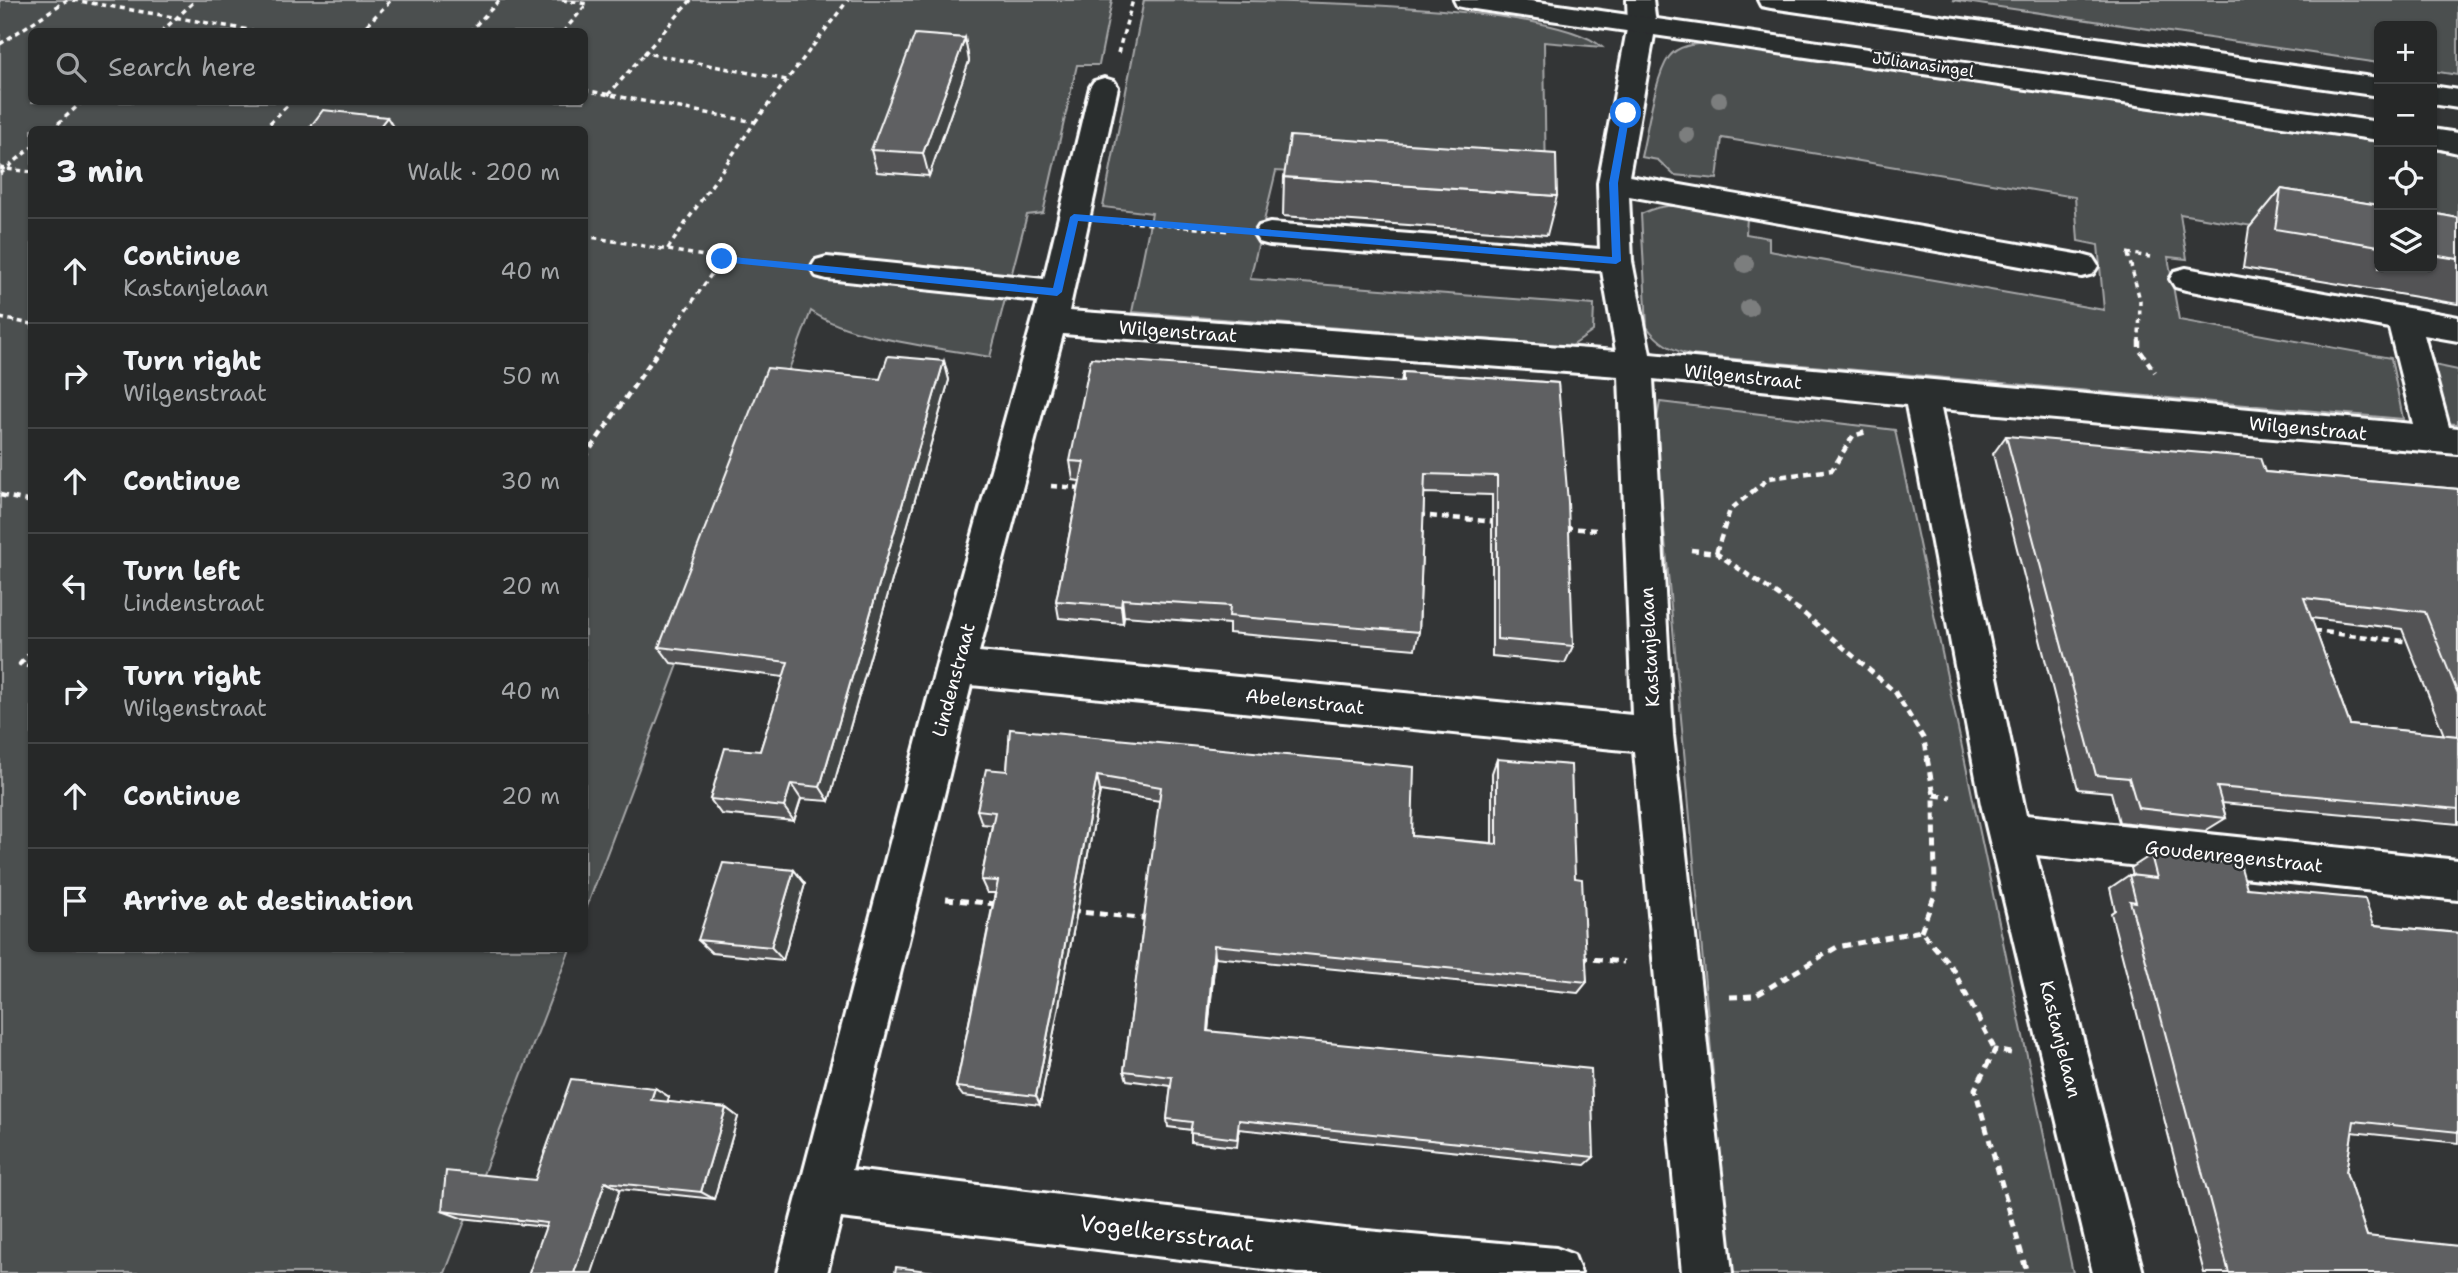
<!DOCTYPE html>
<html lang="en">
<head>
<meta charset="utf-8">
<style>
  :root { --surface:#262828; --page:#2e3030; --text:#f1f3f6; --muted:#a4a6a8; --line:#424445 }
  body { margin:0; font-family:"Shantell Sans",sans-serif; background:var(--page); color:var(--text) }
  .controls { position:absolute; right:21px; top:21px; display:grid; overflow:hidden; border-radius:10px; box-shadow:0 2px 5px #0004 }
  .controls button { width:63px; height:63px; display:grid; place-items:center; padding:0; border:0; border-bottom:2px solid var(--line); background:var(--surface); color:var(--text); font:35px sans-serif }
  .stop { position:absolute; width:21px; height:21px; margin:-16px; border:5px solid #1a73e8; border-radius:50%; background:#fff }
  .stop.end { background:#1a73e8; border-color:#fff; box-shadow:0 2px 7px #0008 }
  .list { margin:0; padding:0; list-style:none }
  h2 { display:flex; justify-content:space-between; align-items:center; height:91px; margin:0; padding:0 28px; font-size:30px }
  h2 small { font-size:23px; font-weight:400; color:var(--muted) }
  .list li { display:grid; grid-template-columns:46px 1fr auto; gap:21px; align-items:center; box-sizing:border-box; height:105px; padding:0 28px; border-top:2px solid var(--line) }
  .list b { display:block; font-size:26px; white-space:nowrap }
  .list p { margin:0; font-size:23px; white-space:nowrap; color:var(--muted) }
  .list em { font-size:23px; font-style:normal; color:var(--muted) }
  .icon { flex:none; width:38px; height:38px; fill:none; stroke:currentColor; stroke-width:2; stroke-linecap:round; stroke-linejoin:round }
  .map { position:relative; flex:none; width:2458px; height:1273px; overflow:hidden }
  .search { position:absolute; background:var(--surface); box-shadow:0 2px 5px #0004; left:28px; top:28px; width:560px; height:77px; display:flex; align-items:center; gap:18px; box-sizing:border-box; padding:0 24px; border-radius:10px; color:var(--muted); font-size:26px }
  .panel { position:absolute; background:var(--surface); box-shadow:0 2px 5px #0004; left:28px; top:126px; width:560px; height:826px; border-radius:10px }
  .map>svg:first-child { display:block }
  .green { fill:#4c4f50; stroke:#a6a7a8; stroke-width:2; fill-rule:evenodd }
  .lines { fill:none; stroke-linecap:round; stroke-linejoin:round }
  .minor-casing { stroke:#fff; stroke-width:6 }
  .secondary-casing { stroke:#fff; stroke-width:6 }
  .path-far2 { stroke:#fff; stroke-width:3.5; stroke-dasharray:5 4.5; stroke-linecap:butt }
  .path-far1 { stroke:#fff; stroke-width:4.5; stroke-dasharray:7 5; stroke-linecap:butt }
  .path { stroke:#fff; stroke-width:5; stroke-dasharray:8 6; stroke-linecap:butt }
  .minor { fill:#2a2d2e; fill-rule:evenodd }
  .secondary { fill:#2a2d2e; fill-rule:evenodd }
  .tree { fill:#7c7e7e }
  .wall { fill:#525354; stroke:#fff; stroke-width:2; fill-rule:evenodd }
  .shaded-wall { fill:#424445; stroke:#fff; stroke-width:2 }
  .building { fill:#5f6162; stroke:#fff; stroke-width:2 }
  .route { fill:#1a73e8 }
  .labels { text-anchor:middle; stroke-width:5; stroke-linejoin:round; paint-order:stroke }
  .far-street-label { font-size:16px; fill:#fff; stroke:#2a2d2e }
  .street-label { font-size:19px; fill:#fff; stroke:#2a2d2e }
  .near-street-label { font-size:23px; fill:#fff; stroke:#2a2d2e }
</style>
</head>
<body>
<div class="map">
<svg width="2458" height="1273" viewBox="0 0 2458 1273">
  <rect width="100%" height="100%" fill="#333536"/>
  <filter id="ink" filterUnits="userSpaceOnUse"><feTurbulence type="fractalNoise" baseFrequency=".0143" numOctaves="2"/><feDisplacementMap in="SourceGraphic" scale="14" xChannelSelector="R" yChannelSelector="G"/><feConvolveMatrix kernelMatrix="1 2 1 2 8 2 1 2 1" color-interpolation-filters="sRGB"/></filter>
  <g filter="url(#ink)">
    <g class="green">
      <path d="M 0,0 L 1112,0 L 1099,65 L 1077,65 L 1043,213 L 1027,215 L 990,357 C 941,348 849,339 811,311 L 585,912 L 584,130 L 32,130 L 32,948 L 570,949 L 445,1273 L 0,1273 ZM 32,32 L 584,32 L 584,102 L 32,102 Z"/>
      <path d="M 1144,0 C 1233,0 1548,0 1602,47 L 1544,42 L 1546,189 L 1276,171 L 1250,279 L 1594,305 L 1593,331 L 1572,346 L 1132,312 L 1152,213 L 1103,207 Z"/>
      <polygon points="1952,0 2458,0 2458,75 2432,71 2432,26 2379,26 2379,63"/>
      <path d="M 1709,43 L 2379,142 L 2379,247 L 2180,214 L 2187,259 L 2168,257 L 2179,320 L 2391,358 L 2403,419 L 1690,355 C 1670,349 1659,343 1647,327 L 1641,214 C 1674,196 1712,211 1747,217 L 1746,234 L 1769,238 L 1769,251 L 2104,310 L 2098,245 L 2078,241 L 2075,197 L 1722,138 L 1717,179 L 1674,175 L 1658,160 L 1641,157 C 1647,133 1655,76 1669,57 C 1678,45 1695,44 1709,43 Z"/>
      <polygon points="2432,150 2458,154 2458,260 2432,256"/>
      <polygon points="2434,365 2458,370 2458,424 2440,423"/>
      <polygon points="1660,402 1895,430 2073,1273 1731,1273 1655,429"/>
    </g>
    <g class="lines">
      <defs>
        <path id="minor" d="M 1627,0 L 1653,0 L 1656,24 L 1629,176 L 2082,255 L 2093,258 L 2098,266 L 2093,274 L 2082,277 L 1629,196 L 1632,261 L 1650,354 L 2413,424 L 2389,328 L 2186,290 L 2175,287 L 2170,279 L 2175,271 L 2186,268 L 2458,317 L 2458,341 L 2424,335 L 2449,427 L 2458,428 L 2458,454 L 1941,409 L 2026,815 L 2458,860 L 2458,900 L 2036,855 L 2143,1273 L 2093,1273 L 1981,804 L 1906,405 L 1653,379 L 1673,735 L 1732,1273 L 1682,1273 L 1634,751 L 971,685 L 852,1170 L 1345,1229 L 1556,1248 L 1574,1255 L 1581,1273 L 1297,1273 L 841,1218 L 827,1273 L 777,1273 L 936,667 L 1038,301 L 827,279 L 816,276 L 811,268 L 816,260 L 827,257 L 1044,279 L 1090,87 L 1094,81 L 1104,78 L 1114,81 L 1118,87 L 1069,311 L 1616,351 L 1602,271 L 1270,245 L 1259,242 L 1254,234 L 1259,226 L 1270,223 L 1600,249 L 1598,183 L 1628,24 ZM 1063,334 L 1619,376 L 1632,715 L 979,652 Z"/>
        <g id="secondary">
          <polygon points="1454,0 1524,0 2379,122 2379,140 1467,8 1457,6"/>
          <polygon points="1758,0 1828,0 2379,78 2379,96 1771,8 1761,6"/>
          <polygon points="2432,86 2458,90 2458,108 2432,104"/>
          <polygon points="2432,129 2458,133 2458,153 2432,147"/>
        </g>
      </defs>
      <use href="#minor" class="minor-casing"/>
      <use href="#secondary" class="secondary-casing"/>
      <g class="path-far2">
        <polyline points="73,0 261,32"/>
        <polyline points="562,0 587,4 563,32"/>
        <polyline points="691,0 645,53 787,80"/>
        <polyline points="161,32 196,0"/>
        <polyline points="360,32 391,0"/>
        <polyline points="469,32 500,0"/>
        <polyline points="0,44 67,0"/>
        <polyline points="1118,53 1133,0"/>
        <polyline points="584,90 755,122 667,250"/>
        <polyline points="608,95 645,53"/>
        <polyline points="755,122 848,0"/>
        <polyline points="51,130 82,102"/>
        <polyline points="263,130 291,102"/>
        <polyline points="0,168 6,169 32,147"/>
        <polyline points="0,174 6,169 32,172"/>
        <polyline points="1118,221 1231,231"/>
        <polyline points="584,236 722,259 787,264"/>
        <polyline points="2127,253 2150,257"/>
        <polyline points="2128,254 2140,300 2139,341"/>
        <polyline points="0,318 32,324"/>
        <polyline points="665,341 722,259"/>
      </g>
      <g class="path-far1">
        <polyline points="2139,340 2139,349 2155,372"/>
        <polyline points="584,458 666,340"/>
        <polyline points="1051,486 1084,488"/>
        <polyline points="0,495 32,502"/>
        <polyline points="1418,515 1497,522"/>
        <polyline points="1565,528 1598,530"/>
        <polyline points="1691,550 1716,553 1801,611 1895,692 1924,739 1928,760"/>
        <polyline points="1716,553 1730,510 1769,478 1832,470 1853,436 1866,432"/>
        <polyline points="2313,631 2412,642"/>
        <polyline points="32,651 20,664 32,667"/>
      </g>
      <g class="path">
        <polyline points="1934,795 1951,797"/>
        <polyline points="946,899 996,904"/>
        <polyline points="1071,911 1150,919"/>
        <polyline points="1921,931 1935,894 1934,795 1927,758"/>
        <polyline points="1580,958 1624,962"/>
        <polyline points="1730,997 1755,996 1837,947 1921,931 1951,966 1995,1050"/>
        <polyline points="2011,1053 1995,1050 1975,1089 2027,1273"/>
      </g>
      <use href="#minor" class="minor"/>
      <use href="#secondary" class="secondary"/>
    </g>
    <g class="tree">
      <circle cx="1719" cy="100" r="8"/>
      <circle cx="1687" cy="135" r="8"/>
      <circle cx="1745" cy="264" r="9"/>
      <circle cx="1749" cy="308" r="9"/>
    </g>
    <g class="wall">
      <polygon points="965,38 969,61 929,176 877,172 871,150"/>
      <polygon points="1284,177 1557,196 1547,235 1283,216"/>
      <polygon points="2281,189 2379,205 2379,268 2432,268 2432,213 2458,218 2458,304 2243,268 2249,228"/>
      <polygon points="944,361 949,380 829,801 801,799 794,821 721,814 710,799 760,751 784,677 671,663 659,647 880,379"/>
      <polygon points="1403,372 1558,383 1573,646 1565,663 1492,656 1492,495 1424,493 1419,632 1415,649 1229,633 1229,624 1124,616 1123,624 1059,618 1056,601 1080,481 1073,480 1070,461 1401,382"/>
      <path d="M 2006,436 L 2265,472 L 2458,489 L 2458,824 L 2222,803 L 2226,818 L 2205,831 L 2119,822 L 2111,792 L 2078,789 L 1993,454 ZM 2311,618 L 2402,629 L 2444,735 L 2350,725 Z"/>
      <polygon points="1010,729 1412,836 1492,843 1492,773 1497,759 1575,878 1587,982 1578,993 1215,957 1208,1031 1594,1157 1585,1165 1239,1129 1237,1147 1191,1142 1191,1130 1168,1127 1167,1119 1171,1086 1127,1080 1124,1071 1160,801 1100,791 1040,1105 963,1096 956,1087 995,893 987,893 981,880 992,825 982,824 977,810 1007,771"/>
      <polygon points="2151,855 2247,888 2374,925 2458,933 2458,1143 2352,1132 2346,1172 2367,1236 2458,1273 2204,1273 2111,913 2115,910 2110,888 2129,875 2133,876 2131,868"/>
      <polygon points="794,870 805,884 783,960 712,953 698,940"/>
      <polygon points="655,1088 669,1097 667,1102 726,1108 738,1117 714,1199 620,1189 545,1227 461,1218 442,1211 535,1180"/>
    </g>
    <g class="shaded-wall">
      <polygon points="965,38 969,61 929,176 923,153"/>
      <polygon points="387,117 395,130 377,130"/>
      <polygon points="944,361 949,380 829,801 820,787"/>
      <polygon points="1122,599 1124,616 1123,624 1121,606"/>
      <polygon points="1097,776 1100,791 1040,1105 1036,1096"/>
      <polygon points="791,784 801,799 794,821 784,807"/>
      <polygon points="794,870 805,884 783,960 771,947"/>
      <polygon points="1214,945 1215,957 1207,1041 1207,1031"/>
      <polygon points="655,1088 669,1097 665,1109 651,1100"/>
      <polygon points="726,1108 738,1117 714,1199 701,1192"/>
      <polygon points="605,1182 620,1189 592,1273 574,1273"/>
    </g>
    <g class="building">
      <polygon points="915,34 965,38 923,153 871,150"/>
      <polygon points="323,110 387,117 377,130 308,130"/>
      <polygon points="1290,136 1556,154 1557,196 1284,177"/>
      <polygon points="2281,189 2379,205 2379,246 2275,229"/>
      <polygon points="2432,213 2458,218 2458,259 2432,255"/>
      <polygon points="888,356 944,361 820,787 791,784 784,807 710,799 725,748 760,751 788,662 659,647 767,368 880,379"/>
      <polygon points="1091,358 1403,382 1403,372 1558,383 1568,502 1573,646 1497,639 1497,476 1425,474 1419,632 1229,616 1230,606 1122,599 1121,606 1056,601 1084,462 1070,461"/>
      <polygon points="2006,436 2260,458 2265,472 2458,489 2458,694 2425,612 2304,598 2350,725 2458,736 2458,809 2217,787 2226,818 2138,808 2129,778 2096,775"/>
      <polygon points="1010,729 1414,767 1412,836 1497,844 1497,759 1571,765 1575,878 1582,879 1587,982 1214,945 1207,1031 1591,1069 1594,1157 1239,1120 1237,1139 1190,1133 1192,1122 1167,1119 1172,1077 1124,1071 1161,787 1097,776 1036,1096 956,1087 998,881 981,880 995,812 977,810 986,769 1007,771"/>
      <polygon points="2151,855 2240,864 2247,888 2365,899 2374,925 2458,933 2458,1132 2354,1121 2346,1172 2367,1236 2458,1246 2458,1273 2229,1273 2130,901 2136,902 2129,875 2157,878"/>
      <polygon points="723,863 794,870 771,947 698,940"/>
      <polygon points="571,1079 655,1088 651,1100 726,1108 701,1192 605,1182 574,1273 529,1273 547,1223 442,1211 446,1171 535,1180"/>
      <polygon points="896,1267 942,1273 895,1273"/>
    </g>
  </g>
  <polygon class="route" points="1626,110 1630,113 1618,183 1621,261 1616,264 1078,221 1062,292 1057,296 722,262 718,259 722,256 1053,288 1070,217 1074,214 1612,257 1609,183 1622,113"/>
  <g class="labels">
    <g class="far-street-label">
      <text transform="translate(1923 64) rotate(8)" y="6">Julianasingel</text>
    </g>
    <g class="street-label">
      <text transform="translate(1178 331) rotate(4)" y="7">Wilgenstraat</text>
      <text transform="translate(1743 376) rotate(6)" y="7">Wilgenstraat</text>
      <text transform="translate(2308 428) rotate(5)" y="7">Wilgenstraat</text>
      <text transform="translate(1649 647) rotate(-93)" y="7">Kastanjelaan</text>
      <text transform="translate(953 680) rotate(-75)" y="7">Lindenstraat</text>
      <text transform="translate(1305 701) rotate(6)" y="7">Abelenstraat</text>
      <text transform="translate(2234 856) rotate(6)" y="7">Goudenregenstraat</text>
      <text transform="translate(2061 1039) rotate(76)" y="7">Kastanjelaan</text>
    </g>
    <g class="near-street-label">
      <text transform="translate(1167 1233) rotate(7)" y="8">Vogelkersstraat</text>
    </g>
  </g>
</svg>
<div class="controls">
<button>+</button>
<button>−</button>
<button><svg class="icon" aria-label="locate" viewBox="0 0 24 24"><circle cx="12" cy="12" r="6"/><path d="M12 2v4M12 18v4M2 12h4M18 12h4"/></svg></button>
<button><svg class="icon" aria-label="layers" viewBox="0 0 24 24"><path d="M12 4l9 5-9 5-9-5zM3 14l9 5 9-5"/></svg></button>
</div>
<div class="stop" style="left:1626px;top:113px"></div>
<div class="stop end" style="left:722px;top:259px"></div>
<div class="search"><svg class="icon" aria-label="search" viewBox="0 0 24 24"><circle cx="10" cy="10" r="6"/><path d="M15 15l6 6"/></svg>Search here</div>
<section class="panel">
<h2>3 min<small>Walk · 200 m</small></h2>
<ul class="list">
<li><svg class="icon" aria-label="ahead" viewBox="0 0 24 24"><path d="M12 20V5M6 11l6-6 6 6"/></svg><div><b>Continue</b><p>Kastanjelaan</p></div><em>40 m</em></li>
<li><svg class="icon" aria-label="right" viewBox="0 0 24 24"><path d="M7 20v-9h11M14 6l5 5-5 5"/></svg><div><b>Turn right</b><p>Wilgenstraat</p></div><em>50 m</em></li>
<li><svg class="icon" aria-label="ahead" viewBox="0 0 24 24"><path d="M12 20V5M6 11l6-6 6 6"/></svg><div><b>Continue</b></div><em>30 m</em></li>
<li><svg class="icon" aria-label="left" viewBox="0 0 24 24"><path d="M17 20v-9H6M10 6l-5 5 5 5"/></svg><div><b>Turn left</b><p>Lindenstraat</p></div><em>20 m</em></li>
<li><svg class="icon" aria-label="right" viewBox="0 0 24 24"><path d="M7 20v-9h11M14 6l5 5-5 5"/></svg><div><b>Turn right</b><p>Wilgenstraat</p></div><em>40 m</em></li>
<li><svg class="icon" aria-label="ahead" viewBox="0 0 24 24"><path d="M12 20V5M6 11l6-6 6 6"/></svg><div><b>Continue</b></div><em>20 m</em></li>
<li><svg class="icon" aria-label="arrive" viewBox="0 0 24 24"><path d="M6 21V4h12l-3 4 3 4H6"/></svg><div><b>Arrive at destination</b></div></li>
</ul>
</section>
</div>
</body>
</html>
